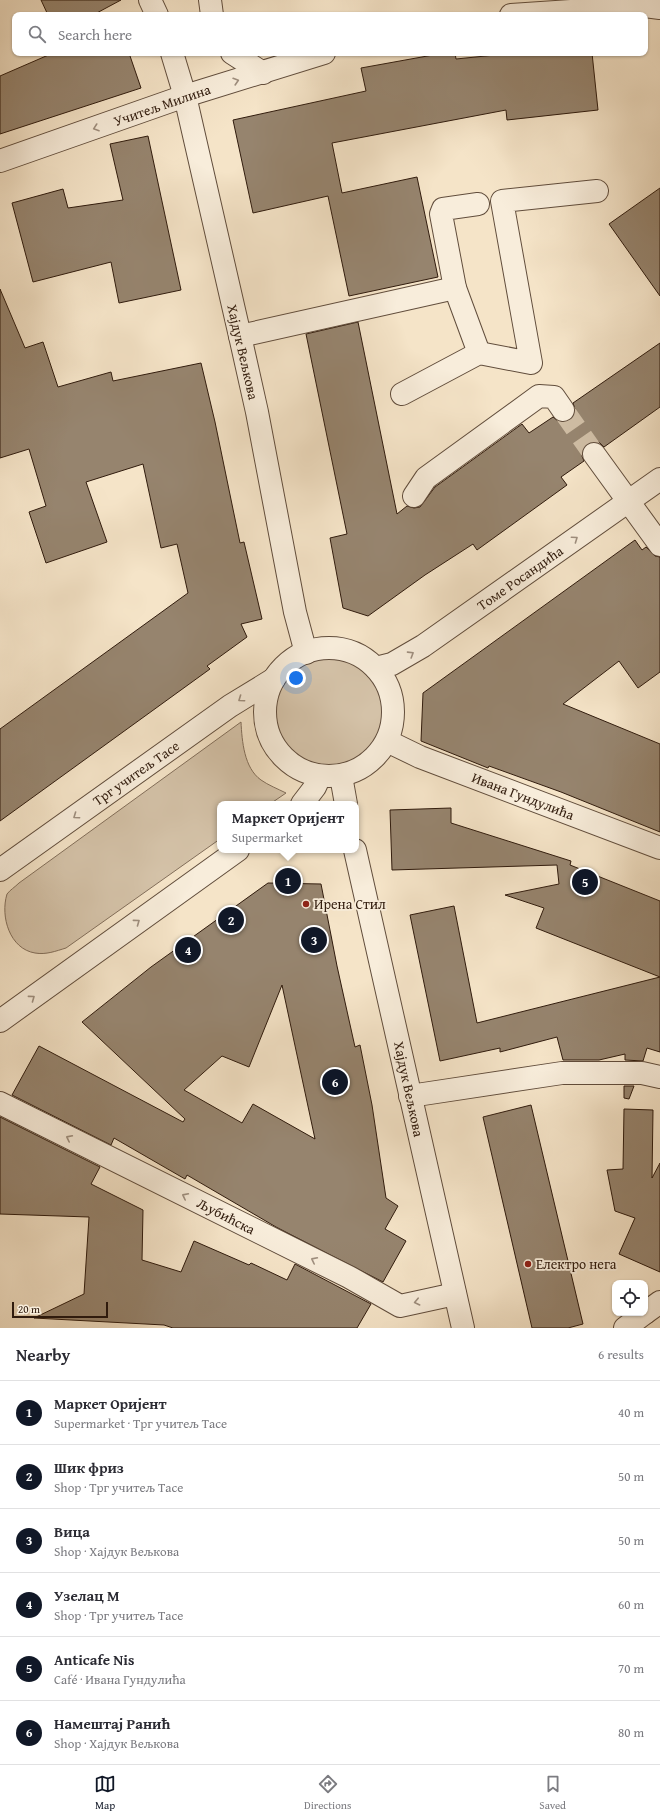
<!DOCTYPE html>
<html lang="en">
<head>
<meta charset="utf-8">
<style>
  :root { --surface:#fff; --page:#f7f7f7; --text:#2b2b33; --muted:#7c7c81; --line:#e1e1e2; --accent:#111827 }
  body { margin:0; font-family:"Gentium Book Plus",serif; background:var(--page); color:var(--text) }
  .controls { position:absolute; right:12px; bottom:12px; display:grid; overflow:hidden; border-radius:8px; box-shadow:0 1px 3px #0004 }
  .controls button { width:36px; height:36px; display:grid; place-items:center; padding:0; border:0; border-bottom:1px solid var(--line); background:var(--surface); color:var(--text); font:20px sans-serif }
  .scale { position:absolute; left:12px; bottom:10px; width:96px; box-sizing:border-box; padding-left:4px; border:2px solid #301b0d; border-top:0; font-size:11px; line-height:14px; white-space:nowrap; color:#301b0d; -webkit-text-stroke:3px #f8eddb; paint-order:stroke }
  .you { position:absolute; left:296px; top:678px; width:14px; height:14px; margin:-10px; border:3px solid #fff; border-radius:50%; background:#1a73e8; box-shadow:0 0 0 6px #1a73e833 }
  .badge { display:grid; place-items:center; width:26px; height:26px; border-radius:50%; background:var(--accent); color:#fff; font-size:13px; font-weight:700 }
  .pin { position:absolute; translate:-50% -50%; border:2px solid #fff; box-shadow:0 1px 4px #0006 }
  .popup { position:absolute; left:217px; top:801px; width:142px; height:52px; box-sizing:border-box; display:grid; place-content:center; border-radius:8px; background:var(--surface); filter:drop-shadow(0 1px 3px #0005); font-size:13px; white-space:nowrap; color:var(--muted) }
  .popup b { font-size:15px; color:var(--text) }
  .popup::after { content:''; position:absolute; left:50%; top:100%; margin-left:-8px; border:8px solid transparent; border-top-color:var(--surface) }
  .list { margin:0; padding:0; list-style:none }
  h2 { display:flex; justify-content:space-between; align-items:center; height:52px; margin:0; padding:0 16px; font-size:17px }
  h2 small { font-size:13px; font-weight:400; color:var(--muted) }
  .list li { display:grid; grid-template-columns:26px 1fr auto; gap:12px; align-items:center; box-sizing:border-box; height:64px; padding:0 16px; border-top:1px solid var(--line) }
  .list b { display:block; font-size:15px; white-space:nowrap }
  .list p { margin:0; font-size:13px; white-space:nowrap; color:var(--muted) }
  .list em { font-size:13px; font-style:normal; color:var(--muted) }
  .icon { flex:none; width:22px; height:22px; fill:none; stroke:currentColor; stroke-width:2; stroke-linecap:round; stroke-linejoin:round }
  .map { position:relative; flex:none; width:660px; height:1328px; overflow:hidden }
  .search { position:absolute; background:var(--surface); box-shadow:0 1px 3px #0004; left:12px; right:12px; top:12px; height:44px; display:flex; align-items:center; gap:10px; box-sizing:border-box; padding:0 14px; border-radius:8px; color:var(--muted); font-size:15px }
  .sheet { height:436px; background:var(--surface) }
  nav { display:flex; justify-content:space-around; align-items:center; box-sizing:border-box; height:56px; border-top:1px solid var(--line); background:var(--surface); font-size:11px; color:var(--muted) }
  nav a { display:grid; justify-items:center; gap:2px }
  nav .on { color:var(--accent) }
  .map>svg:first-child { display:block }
  .green { fill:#d4c2a8; stroke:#826e5a }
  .building { fill:#96846e; stroke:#301b0d; fill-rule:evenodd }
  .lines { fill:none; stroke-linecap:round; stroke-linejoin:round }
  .minor-tunnel { stroke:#cebca3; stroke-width:22; stroke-dasharray:22 11; stroke-linecap:butt }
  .minor-casing { stroke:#614d3c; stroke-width:24 }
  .minor { stroke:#f8eddb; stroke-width:22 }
  .oneway { stroke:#9e8e7e }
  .poi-dot { fill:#8f2418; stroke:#f8eddb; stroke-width:1.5 }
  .labels { text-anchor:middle; stroke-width:3.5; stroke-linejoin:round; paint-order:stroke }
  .street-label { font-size:14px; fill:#301b0d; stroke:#f8eddb }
  .poi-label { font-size:14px; fill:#301b0d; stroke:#f8eddb; text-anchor:start }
</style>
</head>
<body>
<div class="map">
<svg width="660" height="1328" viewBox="0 0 660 1328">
  <rect width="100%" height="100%" fill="#f5e4c8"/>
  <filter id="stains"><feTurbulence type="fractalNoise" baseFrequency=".005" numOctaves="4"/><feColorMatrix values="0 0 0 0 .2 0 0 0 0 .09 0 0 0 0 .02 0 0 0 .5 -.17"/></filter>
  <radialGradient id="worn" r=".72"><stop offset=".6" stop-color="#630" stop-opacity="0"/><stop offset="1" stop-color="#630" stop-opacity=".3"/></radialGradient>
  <g class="green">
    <circle cx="329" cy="712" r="54"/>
    <path d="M 241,722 C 242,741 244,768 261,780 C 268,785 278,789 286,793 L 270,804 L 220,804 L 220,839 L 66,948 C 56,951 46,955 35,953 C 10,949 0,917 7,894 C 10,890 15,887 19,883 Z"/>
  </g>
  <g class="building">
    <polygon points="41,0 121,0 93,15 48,15"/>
    <polygon points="53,53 129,53 141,88 0,134 0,76"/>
    <polygon points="444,53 455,53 456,59 515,53 592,53 598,110 507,120 506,110 332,143 342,193 417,177 438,277 349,296 328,196 253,213 233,120 366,91 361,68"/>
    <polygon points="148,136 181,290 119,303 111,262 33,282 12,203 63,189 68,208 123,200 110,144"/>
    <polygon points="660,188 660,296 609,224"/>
    <polygon points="0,289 25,348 43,342 58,387 111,372 113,381 201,363 215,422 240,543 244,542 262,619 241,624 247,637 207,666 210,669 0,821 0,729 188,593 177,544 161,548 143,464 86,482 107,542 46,563 29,512 46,506 29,449 0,458"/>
    <polygon points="358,322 397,514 407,506 414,508 420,507 435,487 522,424 529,433 553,417 558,421 564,422 570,420 574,415 575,409 573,403 660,343 660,407 604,447 599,442 592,442 587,444 582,449 582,456 584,461 561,477 567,485 477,550 473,544 425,575 368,616 343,608 330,538 347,534 306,334"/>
    <polygon points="635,540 642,550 646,547 655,556 660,557 660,672 638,688 619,661 563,704 660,744 660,832 561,792 489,766 488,768 421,741 423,693"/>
    <polygon points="451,808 451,823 571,861 570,865 660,901 660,1052 647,1048 643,1061 625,1060 625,1054 599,1060 563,1060 557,1037 500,1052 500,1048 440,1061 410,915 454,906 477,1023 660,977 536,928 544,908 505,895 559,884 557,865 392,870 390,810"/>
    <path d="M 268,883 L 321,884 L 337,966 L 355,1047 L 360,1045 L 372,1105 L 386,1198 L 398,1206 L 385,1229 L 406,1241 L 383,1282 L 276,1227 L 187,1175 L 185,1179 L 114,1138 L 111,1145 L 12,1095 L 39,1046 L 183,1122 L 185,1119 L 82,1022 L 151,967 ZM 282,985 L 315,1139 L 253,1104 L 242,1123 L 184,1090 L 222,1056 L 249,1067 Z"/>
    <polygon points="624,1086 634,1086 629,1099 624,1098"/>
    <polygon points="531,1105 583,1324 568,1328 532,1328 483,1117"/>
    <polygon points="624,1109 653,1110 652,1178 660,1163 660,1272 619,1254 635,1218 615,1211 607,1170 623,1169"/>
    <polygon points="0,1117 100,1167 91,1184 143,1210 142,1260 181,1272 194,1241 249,1265 251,1263 287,1280 295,1264 371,1304 357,1328 173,1328 164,1325 34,1318 84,1294 89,1217 0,1214"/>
  </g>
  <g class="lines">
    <polyline class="minor-tunnel" points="563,410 594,454"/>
    <defs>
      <g id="minor">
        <polyline points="150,0 157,15"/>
        <polyline points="210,0 212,15"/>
        <polyline points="511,15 645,6 660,8"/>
        <polyline points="172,53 185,96 240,336 257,412 295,612 306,653"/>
        <polyline points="232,53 263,73"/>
        <polyline points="0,161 185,96 324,53"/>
        <polyline points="478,204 443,209 441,214 455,288 479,353"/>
        <polyline points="240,336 455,288"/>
        <polyline points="402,394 479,353 531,363 502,201 597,191"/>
        <polyline points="594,454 660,545"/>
        <polyline points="414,496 426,478 539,396 554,397 563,410"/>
        <circle cx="329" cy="712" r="64"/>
        <polyline points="376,668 392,664 423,646 660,479"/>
        <polyline points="387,741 420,757 660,848"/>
        <polyline points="341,776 346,804"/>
        <polyline points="302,804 315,787 320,776"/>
        <polyline points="355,850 463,1328"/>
        <polyline points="0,870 230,706 274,679"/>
        <polyline points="0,1021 238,850"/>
        <polyline points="410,1096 562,1073 642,1073 660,1077"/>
        <polyline points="0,1103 349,1277 400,1306 455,1294"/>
        <polyline points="645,1313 660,1302"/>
        <polyline points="625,1328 645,1313"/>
      </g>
    </defs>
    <use href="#minor" class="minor-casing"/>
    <use href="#minor" class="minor"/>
  </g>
  <defs><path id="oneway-chevron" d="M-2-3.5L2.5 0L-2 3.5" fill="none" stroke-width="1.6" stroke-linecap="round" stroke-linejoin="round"/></defs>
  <g class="oneway">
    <use href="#oneway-chevron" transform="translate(236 81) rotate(-17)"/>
    <use href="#oneway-chevron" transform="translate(96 128) rotate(161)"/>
    <use href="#oneway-chevron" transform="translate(575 539) rotate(-35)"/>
    <use href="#oneway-chevron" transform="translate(411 654) rotate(-32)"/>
    <use href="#oneway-chevron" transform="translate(241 699) rotate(145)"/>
    <use href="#oneway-chevron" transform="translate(76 816) rotate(145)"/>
    <use href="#oneway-chevron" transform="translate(137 922) rotate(-36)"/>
    <use href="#oneway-chevron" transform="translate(32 998) rotate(-36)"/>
    <use href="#oneway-chevron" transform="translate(69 1138) rotate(-153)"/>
    <use href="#oneway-chevron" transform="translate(185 1196) rotate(-153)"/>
    <use href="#oneway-chevron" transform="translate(314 1260) rotate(-153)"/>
    <use href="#oneway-chevron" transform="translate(417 1302) rotate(167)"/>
  </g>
  <g class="poi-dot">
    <circle cx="306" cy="904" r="4"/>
    <circle cx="528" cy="1264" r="4"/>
  </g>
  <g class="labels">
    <g class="street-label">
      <text transform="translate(162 105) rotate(-19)" y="5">Учитељ Милина</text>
      <text transform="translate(243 352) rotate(77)" y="5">Хајдук Вељкова</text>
      <text transform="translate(520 578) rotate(-35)" y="5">Томе Росандића</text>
      <text transform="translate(136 773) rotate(-35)" y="5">Трг учитељ Тасе</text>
      <text transform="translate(523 796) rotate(21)" y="5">Ивана Гундулића</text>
      <text transform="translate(409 1089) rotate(78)" y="5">Хајдук Вељкова</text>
      <text transform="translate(226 1216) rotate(27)" y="5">Љубићска</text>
    </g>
    <g class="poi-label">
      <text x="314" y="909">Ирена Стил</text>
      <text x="536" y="1269">Електро нега</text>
    </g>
  </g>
  <rect width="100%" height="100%" filter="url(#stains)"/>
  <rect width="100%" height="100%" fill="url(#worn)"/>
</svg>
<div class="controls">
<button><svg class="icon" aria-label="locate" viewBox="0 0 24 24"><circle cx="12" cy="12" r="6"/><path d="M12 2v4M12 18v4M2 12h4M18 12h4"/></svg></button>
</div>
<div class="scale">20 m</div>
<div class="you"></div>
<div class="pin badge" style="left:288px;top:881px">1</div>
<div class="popup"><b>Маркет Оријент</b>Supermarket</div>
<div class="pin badge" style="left:231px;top:920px">2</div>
<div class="pin badge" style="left:314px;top:940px">3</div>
<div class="pin badge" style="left:188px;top:950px">4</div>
<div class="pin badge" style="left:585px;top:882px">5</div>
<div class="pin badge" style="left:335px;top:1082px">6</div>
<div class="search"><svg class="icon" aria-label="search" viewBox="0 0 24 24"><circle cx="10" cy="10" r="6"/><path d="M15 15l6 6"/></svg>Search here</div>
</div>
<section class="sheet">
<h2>Nearby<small>6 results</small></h2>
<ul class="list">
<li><span class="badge">1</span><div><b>Маркет Оријент</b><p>Supermarket · Трг учитељ Тасе</p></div><em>40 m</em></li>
<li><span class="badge">2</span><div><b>Шик фриз</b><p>Shop · Трг учитељ Тасе</p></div><em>50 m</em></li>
<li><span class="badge">3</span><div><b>Вица</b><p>Shop · Хајдук Вељкова</p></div><em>50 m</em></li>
<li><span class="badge">4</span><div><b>Узелац М</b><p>Shop · Трг учитељ Тасе</p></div><em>60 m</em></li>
<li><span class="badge">5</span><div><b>Anticafe Nis</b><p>Café · Ивана Гундулића</p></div><em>70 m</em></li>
<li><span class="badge">6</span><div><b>Намештај Ранић</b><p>Shop · Хајдук Вељкова</p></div><em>80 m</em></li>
</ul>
</section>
<nav>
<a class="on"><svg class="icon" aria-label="map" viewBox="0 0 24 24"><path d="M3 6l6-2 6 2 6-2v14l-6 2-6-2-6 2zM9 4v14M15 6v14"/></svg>Map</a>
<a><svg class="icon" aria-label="directions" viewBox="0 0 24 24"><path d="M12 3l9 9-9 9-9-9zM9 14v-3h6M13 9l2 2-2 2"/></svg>Directions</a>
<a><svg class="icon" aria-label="saved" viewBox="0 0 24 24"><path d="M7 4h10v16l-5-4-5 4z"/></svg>Saved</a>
</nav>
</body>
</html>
